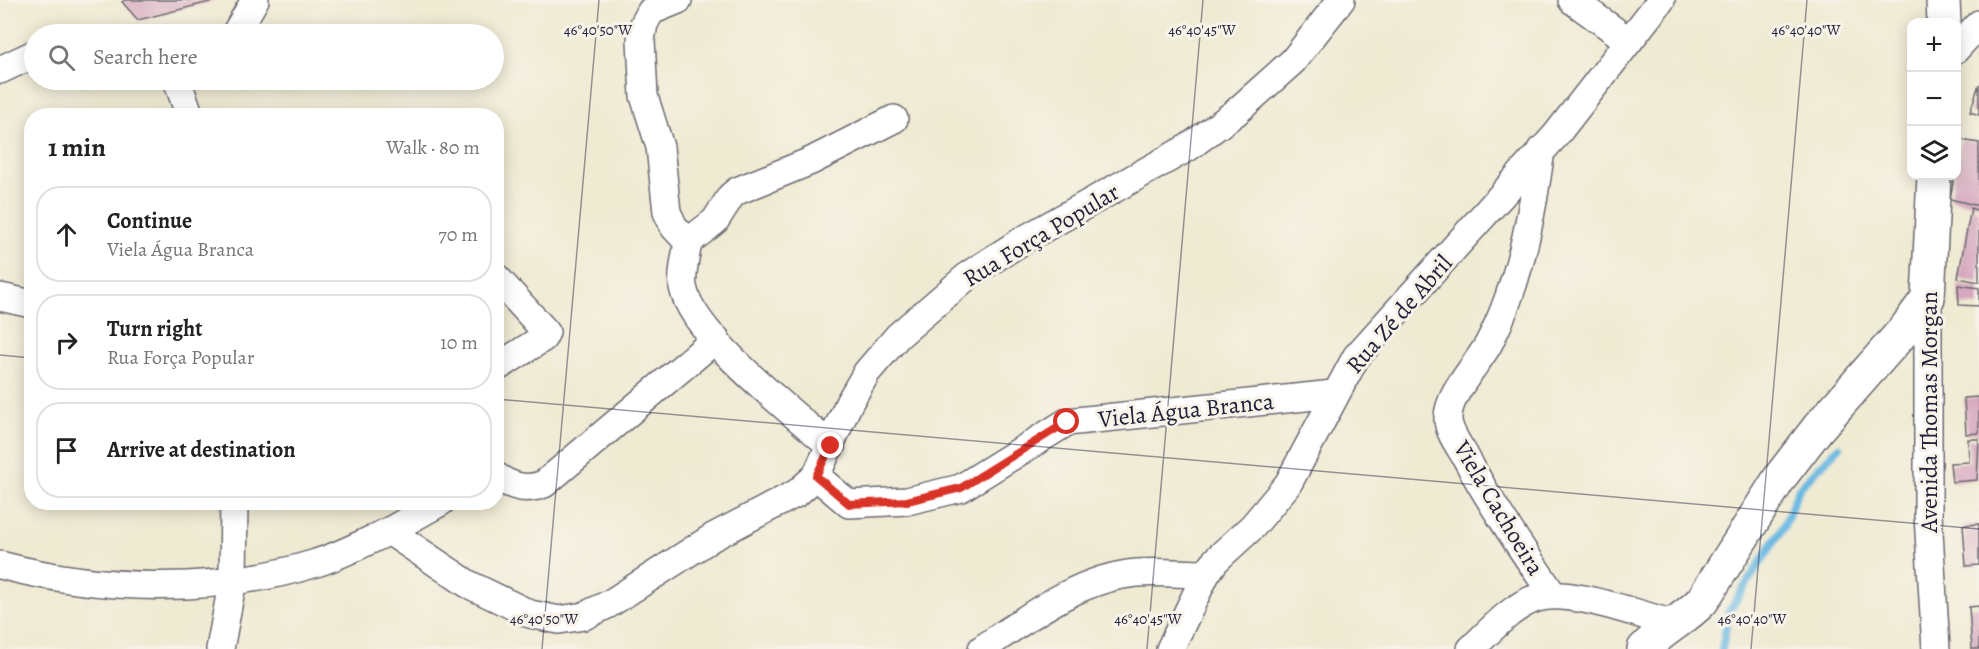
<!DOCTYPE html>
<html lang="en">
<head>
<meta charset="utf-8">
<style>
  :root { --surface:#fff; --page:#f6f6f6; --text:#222; --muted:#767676; --line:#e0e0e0 }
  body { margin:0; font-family:Alegreya,serif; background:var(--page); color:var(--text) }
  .controls { position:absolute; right:18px; top:18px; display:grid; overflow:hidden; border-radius:12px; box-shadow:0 3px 15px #0003 }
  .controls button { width:54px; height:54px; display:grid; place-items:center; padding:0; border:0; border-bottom:2px solid var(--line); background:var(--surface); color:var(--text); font:30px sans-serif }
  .stop { position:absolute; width:18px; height:18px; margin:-14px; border:4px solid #d93025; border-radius:50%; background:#fff }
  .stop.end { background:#d93025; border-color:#fff; box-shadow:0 2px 6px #0008 }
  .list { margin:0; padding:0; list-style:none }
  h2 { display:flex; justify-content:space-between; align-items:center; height:78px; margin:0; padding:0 24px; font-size:26px }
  h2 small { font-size:20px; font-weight:400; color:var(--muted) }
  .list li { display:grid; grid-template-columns:39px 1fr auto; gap:18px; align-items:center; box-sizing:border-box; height:96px; margin:0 12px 12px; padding:0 12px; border:2px solid var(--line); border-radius:24px }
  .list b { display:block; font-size:22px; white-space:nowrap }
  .list p { margin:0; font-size:20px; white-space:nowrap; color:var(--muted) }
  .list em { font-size:20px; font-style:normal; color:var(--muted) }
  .icon { flex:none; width:33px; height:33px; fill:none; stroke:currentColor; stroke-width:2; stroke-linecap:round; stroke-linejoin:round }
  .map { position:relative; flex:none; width:1979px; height:649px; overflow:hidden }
  .search { position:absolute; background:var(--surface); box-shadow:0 3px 15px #0003; left:24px; top:24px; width:480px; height:66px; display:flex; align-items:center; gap:15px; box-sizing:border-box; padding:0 21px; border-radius:33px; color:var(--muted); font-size:22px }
  .panel { position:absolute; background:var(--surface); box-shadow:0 3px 15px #0003; left:24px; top:108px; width:480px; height:402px; border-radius:24px }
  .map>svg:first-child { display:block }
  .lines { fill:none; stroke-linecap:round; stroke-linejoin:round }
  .stream { stroke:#67b8e2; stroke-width:8 }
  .building { fill:#d6a7be }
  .street-casing { stroke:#6a6870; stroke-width:30 }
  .secondary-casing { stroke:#6a6870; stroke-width:36 }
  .street { stroke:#fff; stroke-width:27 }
  .secondary { stroke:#fff; stroke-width:33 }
  .route { stroke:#d93025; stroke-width:8 }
  .ticks { fill:none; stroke:#22223b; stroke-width:1.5; stroke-opacity:0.45 }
  .labels { text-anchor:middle; stroke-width:6; stroke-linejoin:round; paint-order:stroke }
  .street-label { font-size:24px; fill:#22223b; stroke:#f7f3e8 }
  .ticks-label { font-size:15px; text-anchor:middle; fill:#22223b; stroke:#f7f3e8; stroke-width:6; stroke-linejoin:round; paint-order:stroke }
</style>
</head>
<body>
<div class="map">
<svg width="1979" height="649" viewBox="0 0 1979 649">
  <rect width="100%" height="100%" fill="#f7f3e8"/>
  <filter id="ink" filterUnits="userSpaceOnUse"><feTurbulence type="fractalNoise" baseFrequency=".0167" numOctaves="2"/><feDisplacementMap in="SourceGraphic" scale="12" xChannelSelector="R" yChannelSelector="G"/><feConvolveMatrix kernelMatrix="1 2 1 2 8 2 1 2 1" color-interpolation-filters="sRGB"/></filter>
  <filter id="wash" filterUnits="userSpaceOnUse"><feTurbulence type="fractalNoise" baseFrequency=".008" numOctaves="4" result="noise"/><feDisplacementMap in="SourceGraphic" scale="24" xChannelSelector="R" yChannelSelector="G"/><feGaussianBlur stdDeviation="1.35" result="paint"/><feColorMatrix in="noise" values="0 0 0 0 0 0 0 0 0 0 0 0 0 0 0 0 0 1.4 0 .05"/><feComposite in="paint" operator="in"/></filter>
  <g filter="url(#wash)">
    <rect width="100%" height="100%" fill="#efead2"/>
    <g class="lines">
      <polyline class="stream" points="1722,649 1729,611 1784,526 1799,488 1839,447"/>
    </g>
    <g id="blocks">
      <g class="building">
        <polygon points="125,0 214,0 214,1 138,20 122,2"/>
        <polygon points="1979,84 1979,115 1970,112"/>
        <polygon points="1961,140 1979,143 1979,206 1950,199"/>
        <polygon points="1971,208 1979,211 1979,282 1958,278"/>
        <polygon points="1958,285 1979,288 1979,306 1959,305"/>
        <polygon points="1979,397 1979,433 1966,434 1964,398"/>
        <polygon points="1968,439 1979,439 1977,480 1952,482 1950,463 1969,462"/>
        <polygon points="1979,524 1979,565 1966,566 1963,525"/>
        <polygon points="1979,606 1979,649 1972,649 1969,607"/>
      </g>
    </g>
  </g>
  <g filter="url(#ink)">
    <use href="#blocks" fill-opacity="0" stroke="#6a6870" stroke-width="1.5"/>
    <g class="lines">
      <defs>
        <g id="street">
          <path d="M 678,0 L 651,11 L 644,24 L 641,40 L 644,96 L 660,147 L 667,212 L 674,227 L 688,242 C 686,256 681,273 683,287 C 692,335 793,413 831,446"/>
          <polyline points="1572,0 1629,41"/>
          <polyline points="235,34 255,0"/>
          <polyline points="1956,49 1979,24"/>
          <polyline points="0,70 34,54"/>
          <polyline points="177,80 190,116"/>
          <path d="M 1541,150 C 1532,215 1520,283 1489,343 C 1478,364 1447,395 1448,419 C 1448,431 1459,446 1465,456 C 1491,505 1522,549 1553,595"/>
          <polyline points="688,242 715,221 731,196 737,191 811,161 894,119"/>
          <polyline points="496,277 546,332 543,338 496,368"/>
          <polyline points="0,297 32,304"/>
          <polyline points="1928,298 1928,515 1936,649"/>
          <path d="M 496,476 C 512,487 526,491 544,484 L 716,339"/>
          <polyline points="816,476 849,504 907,501 961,488 1067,422 1334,394"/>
          <polyline points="389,531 441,502"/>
          <path d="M 0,565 C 99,591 215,594 313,564 C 340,556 364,543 389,531 L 468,584 L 530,614 L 559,620 L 584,616 L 609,604 L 713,537 L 797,493 L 816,476 L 849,403 L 867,372 L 898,336 L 970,274 L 1025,239 L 1189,147 L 1235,113 L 1293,61 L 1341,0"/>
          <polyline points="220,649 233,579 234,502"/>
          <path d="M 982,649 C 1029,617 1078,578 1137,573 C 1160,571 1183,574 1206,574"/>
          <polyline points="1170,649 1206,574 1216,560 1253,526 1288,484 1356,357 1556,135 1661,0"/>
          <path d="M 1471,649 C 1489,632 1513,605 1537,598 C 1570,588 1639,615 1674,624"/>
        </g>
        <g id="secondary">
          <polyline points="1943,0 1944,22"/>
          <path d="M 1644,649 C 1661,630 1684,620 1702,601 L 1781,476 L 1818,428 L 1906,328 L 1928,298 L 1934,176"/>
        </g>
      </defs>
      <use href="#street" class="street-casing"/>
      <use href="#secondary" class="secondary-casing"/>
      <use href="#street" class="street"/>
      <use href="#secondary" class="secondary"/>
    </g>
  </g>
  <g class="lines" filter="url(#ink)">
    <polyline class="route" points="831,446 816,476 849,504 907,501 961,488 1067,422"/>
  </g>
  <path class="ticks" d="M 0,355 L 32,358M 496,399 L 1979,529M 542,649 L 599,0M 1147,649 L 1203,0M 1751,649 L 1807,0"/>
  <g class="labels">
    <g class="street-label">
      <text transform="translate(1041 235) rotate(-31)" y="8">Rua Força Popular</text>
      <text transform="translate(1399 314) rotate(-49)" y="8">Rua Zé de Abril</text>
      <text transform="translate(1186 410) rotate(-6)" y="8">Viela Água Branca</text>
      <text transform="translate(1929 412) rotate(-90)" y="8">Avenida Thomas Morgan</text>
      <text transform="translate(1499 508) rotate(59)" y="8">Viela Cachoeira</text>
    </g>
  </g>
  <g class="ticks-label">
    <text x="598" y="35">46°40'50"W</text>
    <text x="1202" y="35">46°40'45"W</text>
    <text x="1806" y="35">46°40'40"W</text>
    <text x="544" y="624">46°40'50"W</text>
    <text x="1148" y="624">46°40'45"W</text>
    <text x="1752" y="624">46°40'40"W</text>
  </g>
</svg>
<div class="controls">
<button>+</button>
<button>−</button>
<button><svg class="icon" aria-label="layers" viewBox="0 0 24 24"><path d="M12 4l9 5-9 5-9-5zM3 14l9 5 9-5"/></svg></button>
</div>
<div class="stop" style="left:1067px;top:422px"></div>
<div class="stop end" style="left:831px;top:446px"></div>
<div class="search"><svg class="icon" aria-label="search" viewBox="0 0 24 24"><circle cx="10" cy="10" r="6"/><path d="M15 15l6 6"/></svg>Search here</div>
<section class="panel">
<h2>1 min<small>Walk · 80 m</small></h2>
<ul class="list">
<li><svg class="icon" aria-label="ahead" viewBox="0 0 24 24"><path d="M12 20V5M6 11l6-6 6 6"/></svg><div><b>Continue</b><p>Viela Água Branca</p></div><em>70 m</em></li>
<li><svg class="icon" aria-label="right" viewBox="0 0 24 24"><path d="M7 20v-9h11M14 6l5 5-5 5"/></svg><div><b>Turn right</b><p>Rua Força Popular</p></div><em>10 m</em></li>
<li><svg class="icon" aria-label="arrive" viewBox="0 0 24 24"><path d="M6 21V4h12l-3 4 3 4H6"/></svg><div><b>Arrive at destination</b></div></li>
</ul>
</section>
</div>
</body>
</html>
